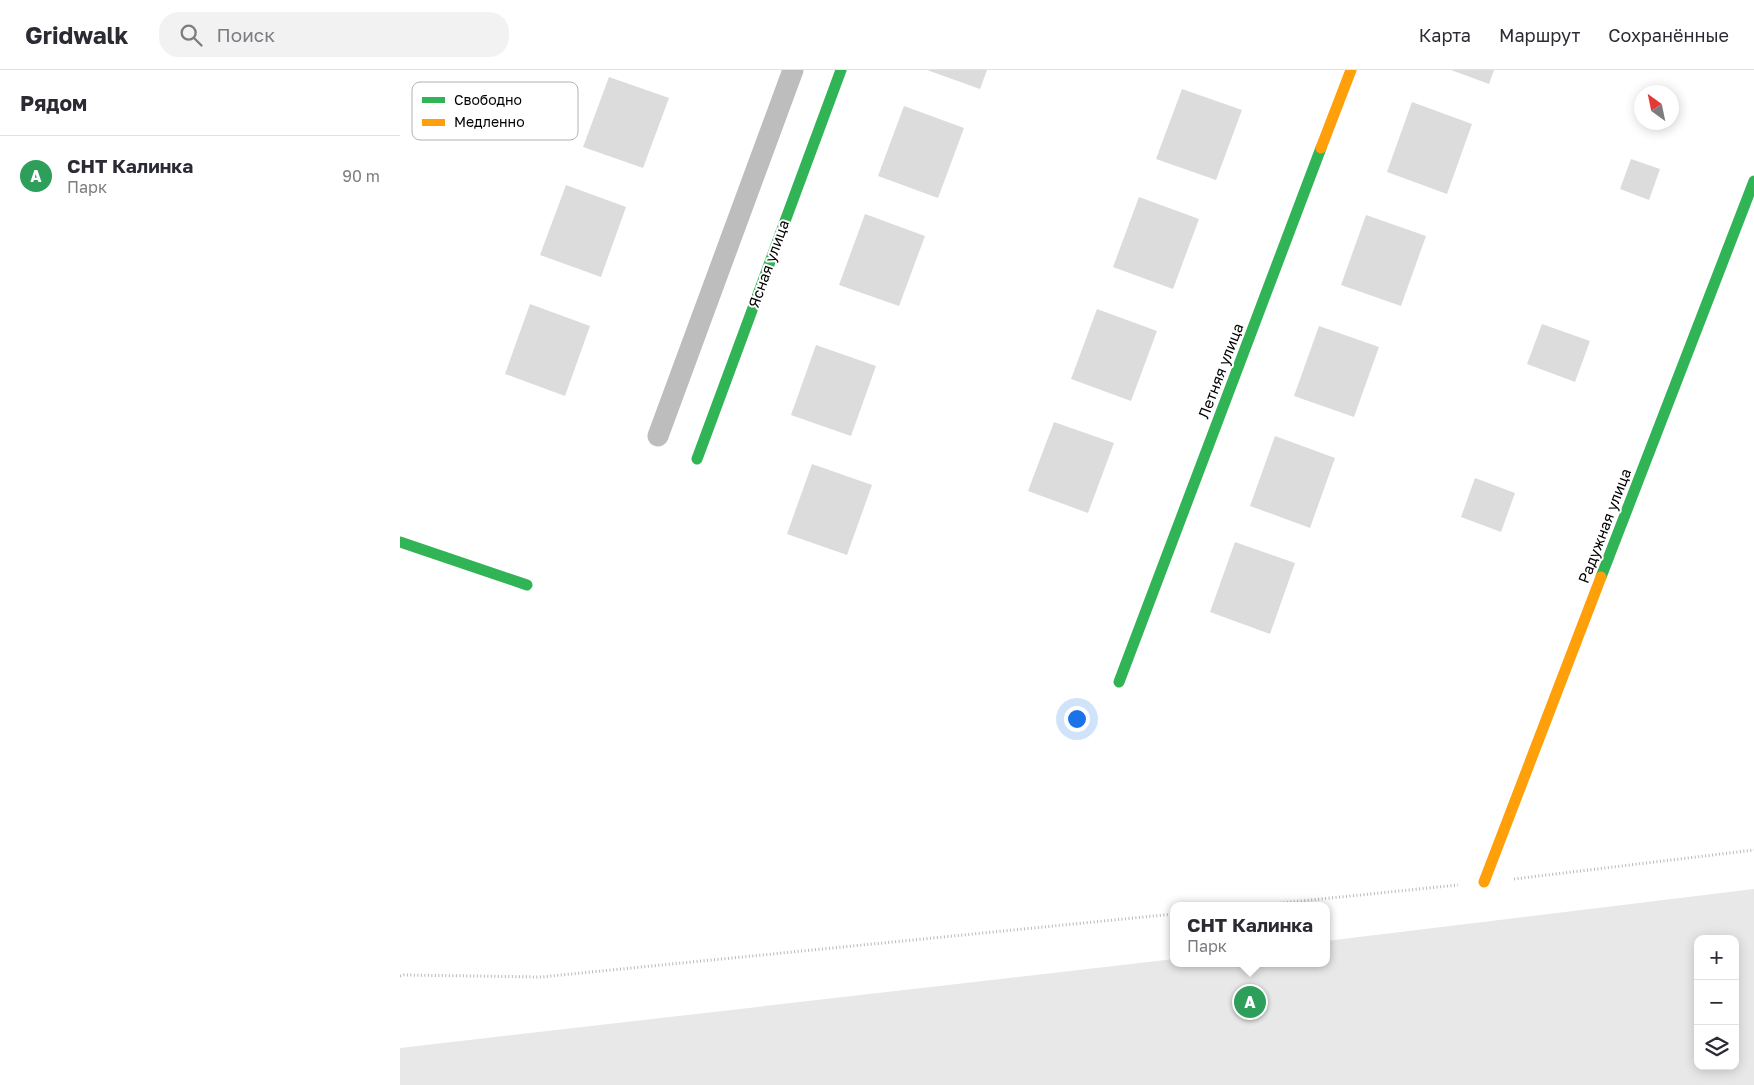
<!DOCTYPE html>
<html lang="ru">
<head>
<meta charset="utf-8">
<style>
  :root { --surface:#fff; --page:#f2f2f3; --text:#2b2b33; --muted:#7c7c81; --line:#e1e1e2; --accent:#595959 }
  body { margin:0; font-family:"Golos Text",sans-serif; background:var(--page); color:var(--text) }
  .controls { position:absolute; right:15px; bottom:15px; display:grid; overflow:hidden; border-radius:10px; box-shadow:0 2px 12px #0003 }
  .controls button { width:45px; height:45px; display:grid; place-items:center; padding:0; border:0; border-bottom:1px solid var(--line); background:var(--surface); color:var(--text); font:25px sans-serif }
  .compass { position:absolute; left:1234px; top:15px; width:45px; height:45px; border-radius:50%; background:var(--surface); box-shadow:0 2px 12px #0003; rotate:327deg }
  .you { position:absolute; left:676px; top:648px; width:18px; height:18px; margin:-12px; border:4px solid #fff; border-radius:50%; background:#1a73e8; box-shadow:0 0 0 8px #1a73e833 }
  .badge { display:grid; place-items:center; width:32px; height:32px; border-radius:50%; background:var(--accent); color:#fff; font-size:16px; font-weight:700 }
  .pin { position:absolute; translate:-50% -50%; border:2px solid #fff; box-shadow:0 1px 5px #0006 }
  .popup { position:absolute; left:770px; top:832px; width:160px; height:65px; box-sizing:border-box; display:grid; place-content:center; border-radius:10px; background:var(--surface); filter:drop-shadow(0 1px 4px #0005); font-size:16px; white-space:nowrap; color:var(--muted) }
  .popup b { font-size:19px; color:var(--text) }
  .popup::after { content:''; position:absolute; left:50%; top:100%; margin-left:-10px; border:10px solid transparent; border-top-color:var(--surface) }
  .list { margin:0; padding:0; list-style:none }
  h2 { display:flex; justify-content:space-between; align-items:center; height:65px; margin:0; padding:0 20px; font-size:21px }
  h2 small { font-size:16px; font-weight:400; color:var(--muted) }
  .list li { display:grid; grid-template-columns:32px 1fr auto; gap:15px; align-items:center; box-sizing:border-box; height:80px; padding:0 20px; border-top:1px solid var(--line) }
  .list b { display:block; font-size:19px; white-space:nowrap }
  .list p { margin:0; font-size:16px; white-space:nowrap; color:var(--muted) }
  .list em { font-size:16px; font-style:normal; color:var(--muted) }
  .icon { flex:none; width:28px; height:28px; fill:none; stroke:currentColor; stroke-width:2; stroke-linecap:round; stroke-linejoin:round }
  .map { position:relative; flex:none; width:1354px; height:1015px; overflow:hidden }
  header { display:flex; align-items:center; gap:30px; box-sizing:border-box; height:70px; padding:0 25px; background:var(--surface); border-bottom:1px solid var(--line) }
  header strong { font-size:24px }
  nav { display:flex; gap:28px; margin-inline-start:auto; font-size:18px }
  .search { width:350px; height:45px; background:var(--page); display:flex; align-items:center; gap:12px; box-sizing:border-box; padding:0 18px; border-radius:20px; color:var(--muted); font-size:19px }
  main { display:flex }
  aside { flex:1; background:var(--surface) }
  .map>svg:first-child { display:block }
  .green { fill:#e8e8e8; fill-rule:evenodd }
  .building { fill:#dcdcdc }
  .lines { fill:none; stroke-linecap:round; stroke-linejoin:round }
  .path { stroke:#b8b8b8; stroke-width:3; stroke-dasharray:1 2.5; stroke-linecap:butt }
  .street { stroke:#bdbdbd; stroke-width:21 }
  .fast { stroke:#30b455; stroke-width:11 }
  .slow { stroke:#ff9f0a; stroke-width:11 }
  .labels { text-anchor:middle; stroke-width:4; stroke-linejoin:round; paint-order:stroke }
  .street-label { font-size:15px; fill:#000; stroke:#fff }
  .key { fill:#fff; stroke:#b2b2b2; stroke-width:1 }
  .key-label { font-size:14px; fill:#000 }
</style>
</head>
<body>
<header>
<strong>Gridwalk</strong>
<div class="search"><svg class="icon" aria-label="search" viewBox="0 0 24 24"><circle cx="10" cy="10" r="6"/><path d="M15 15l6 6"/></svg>Поиск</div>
<nav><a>Карта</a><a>Маршрут</a><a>Сохранённые</a></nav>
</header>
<main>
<aside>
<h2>Рядом<small></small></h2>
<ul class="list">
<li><span class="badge" style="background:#2e9e5b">A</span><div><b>СНТ Калинка</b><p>Парк</p></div><em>90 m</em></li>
</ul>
</aside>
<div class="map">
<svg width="1354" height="1015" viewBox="0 0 1354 1015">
  <rect width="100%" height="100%" fill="#fff"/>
  <path class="green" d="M 1354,819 L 1354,1015 L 0,1015 L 0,978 L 774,889 L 774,893 L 926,893 L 926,871 ZM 1298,869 L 1335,869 L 1335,996 L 1298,996 Z"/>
  <g class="building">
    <polygon points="527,0 587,0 580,19"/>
    <polygon points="1051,0 1094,0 1089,14"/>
    <polygon points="209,7 269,28 243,98 183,77"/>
    <polygon points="782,19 842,40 816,110 756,89"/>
    <polygon points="1012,32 1072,54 1047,124 987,102"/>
    <polygon points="504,36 564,58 538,128 478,106"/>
    <polygon points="1231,89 1260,99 1249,130 1220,119"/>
    <polygon points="166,115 226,137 201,207 140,185"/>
    <polygon points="739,127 799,149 773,219 713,197"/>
    <polygon points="465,144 525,166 499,236 439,215"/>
    <polygon points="966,145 1026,166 1001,236 941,215"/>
    <polygon points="130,234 190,256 165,326 105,304"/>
    <polygon points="697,239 757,261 731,331 671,309"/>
    <polygon points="1142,254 1190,271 1175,312 1127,294"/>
    <polygon points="919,256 979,277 954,347 894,326"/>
    <polygon points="416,275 476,296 451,366 391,345"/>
    <polygon points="654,352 714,373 688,443 628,421"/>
    <polygon points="875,366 935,388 910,458 850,436"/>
    <polygon points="412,394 472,415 447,485 387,464"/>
    <polygon points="1075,408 1115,423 1101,462 1061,447"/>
    <polygon points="835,472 895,493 870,564 810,542"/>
  </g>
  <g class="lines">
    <g class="path">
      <polyline points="1114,809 1354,780"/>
      <polyline points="852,836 1058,815"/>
      <polyline points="0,906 4,905 141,907 774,844"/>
    </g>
    <polyline class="street" points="258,366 393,0"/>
    <g class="fast">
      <polyline points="297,389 441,0"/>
      <polyline points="0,472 127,515"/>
      <polyline points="1201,507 1354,111"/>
      <polyline points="719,612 921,78"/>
    </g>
    <g class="slow">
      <polyline points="921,78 951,0"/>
      <polyline points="1084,812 1201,507"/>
    </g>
  </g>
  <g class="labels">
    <g class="street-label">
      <text transform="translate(369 194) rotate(-70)" y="5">Ясная улица</text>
      <text transform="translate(821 301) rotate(-69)" y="5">Летняя улица</text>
      <text transform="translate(1205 456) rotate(-69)" y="5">Радужная улица</text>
    </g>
  </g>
  <rect x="12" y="12" width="166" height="58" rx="8" class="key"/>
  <rect x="22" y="27" width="23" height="6" fill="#30b455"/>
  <rect x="22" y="49" width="23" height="7" fill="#ff9f0a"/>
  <g class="key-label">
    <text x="54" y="35">Свободно</text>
    <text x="54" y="57">Медленно</text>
  </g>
</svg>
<div class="controls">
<button>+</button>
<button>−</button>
<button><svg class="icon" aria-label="layers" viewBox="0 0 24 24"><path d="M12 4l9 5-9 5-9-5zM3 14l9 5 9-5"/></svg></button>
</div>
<svg class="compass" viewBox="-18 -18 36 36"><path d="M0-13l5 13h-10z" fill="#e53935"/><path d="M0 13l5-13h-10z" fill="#7c7c81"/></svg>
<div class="you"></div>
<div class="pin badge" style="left:850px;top:932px;background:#2e9e5b">A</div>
<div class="popup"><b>СНТ Калинка</b>Парк</div>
</div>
</main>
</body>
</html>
